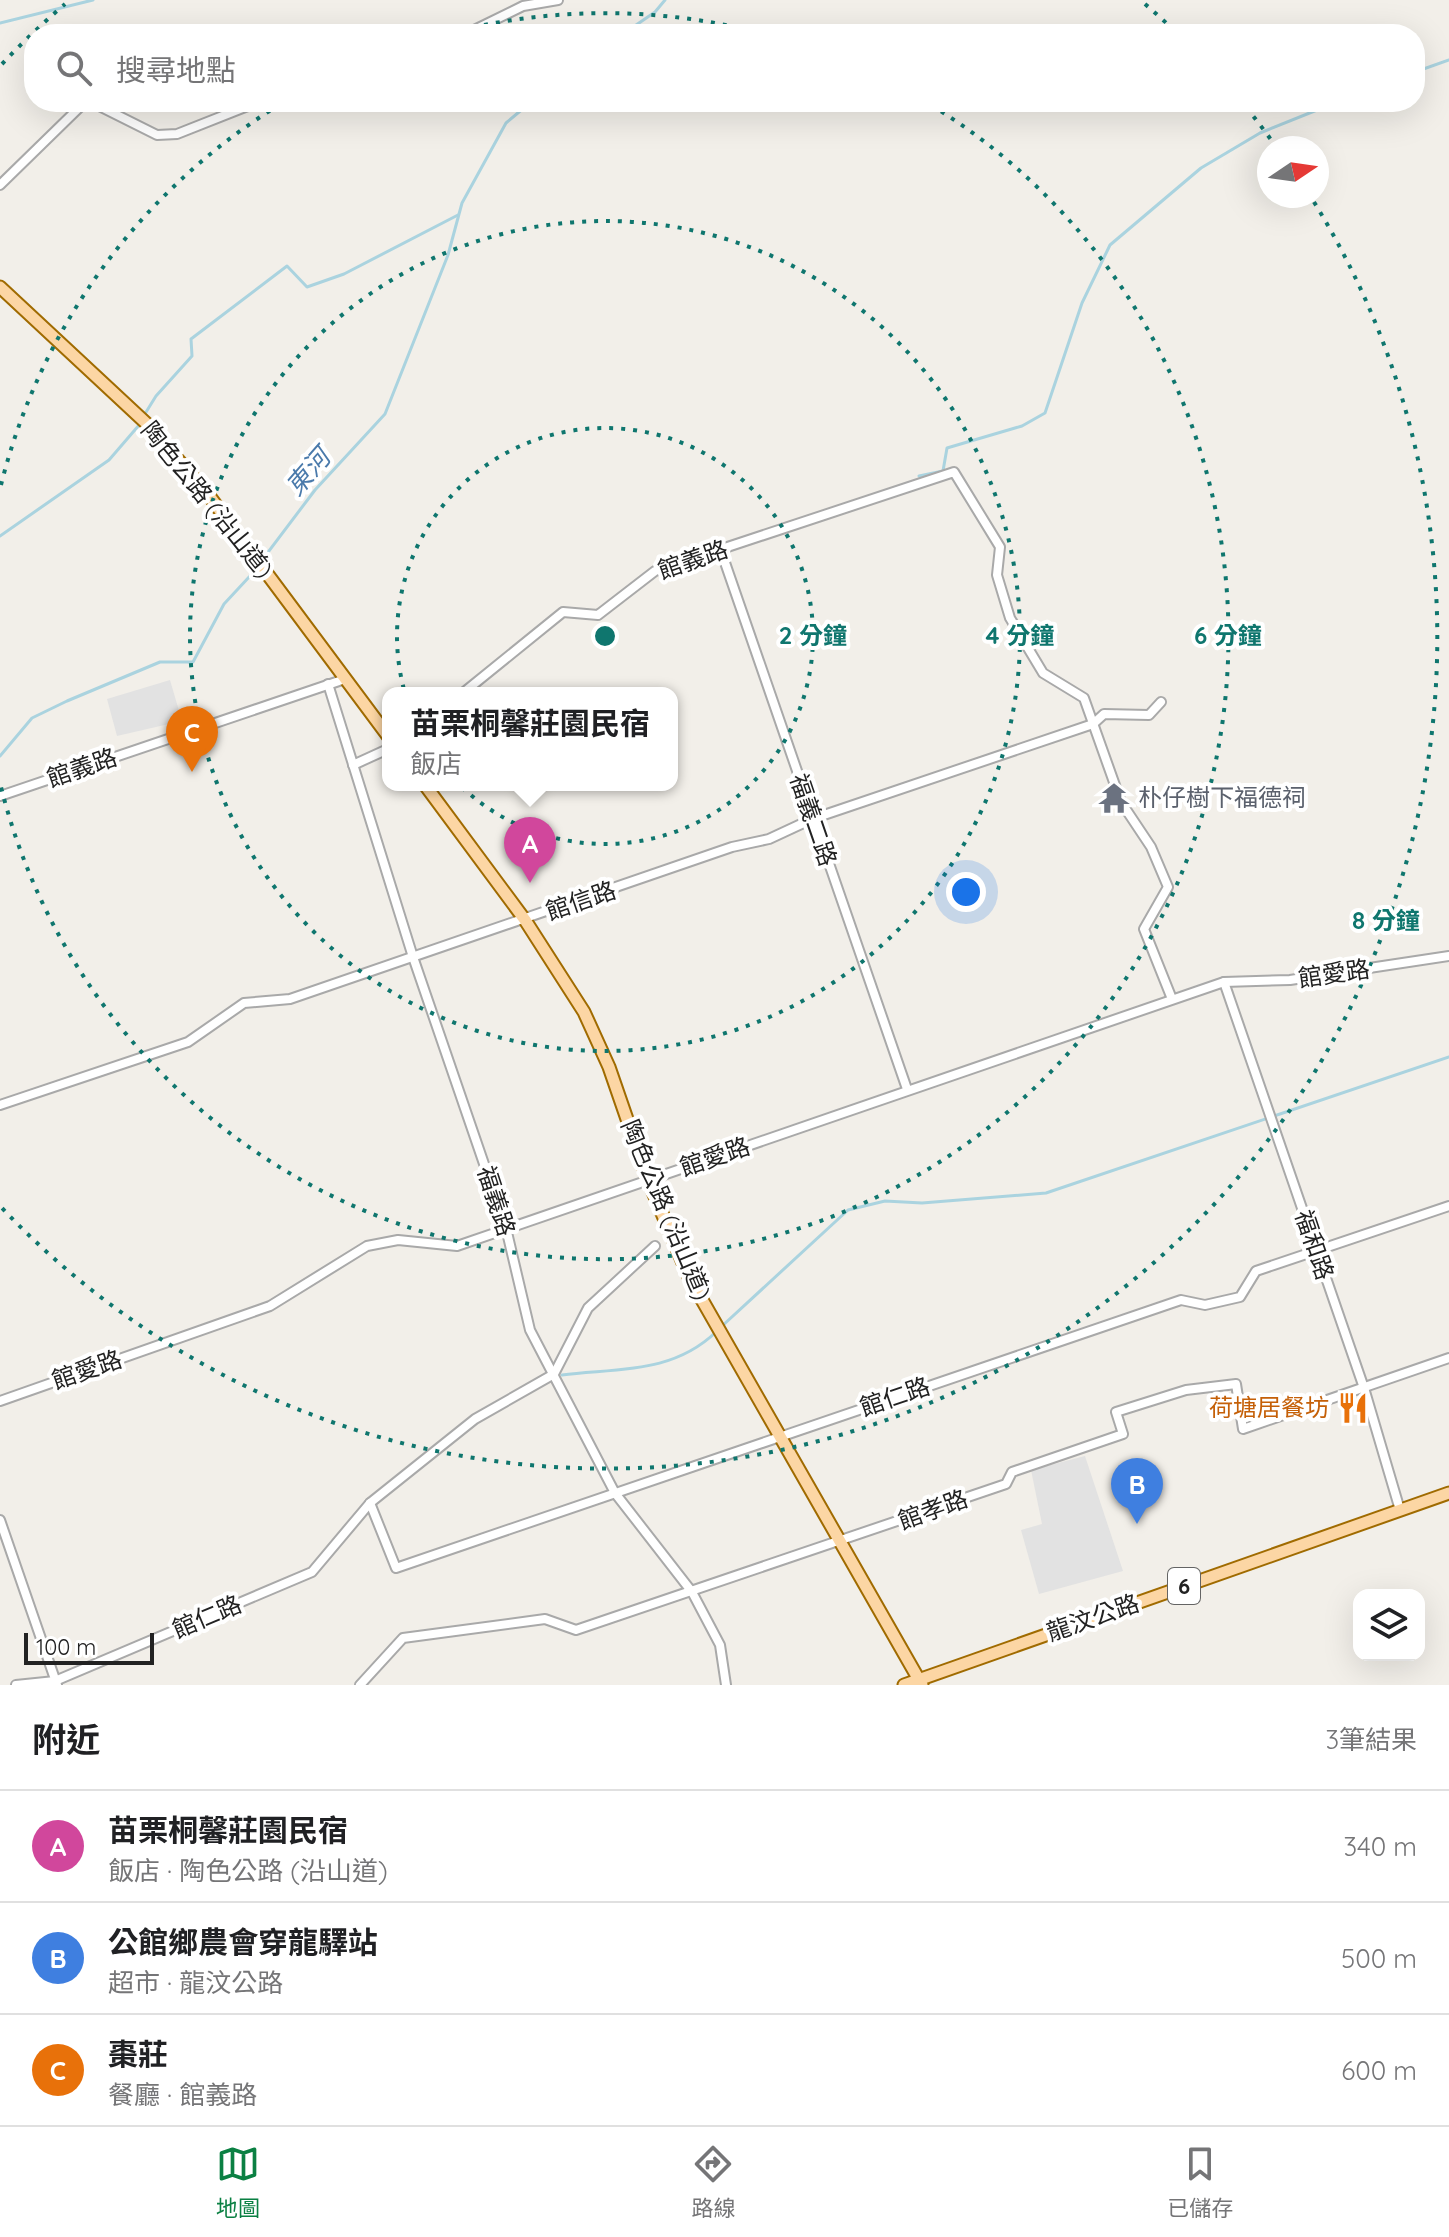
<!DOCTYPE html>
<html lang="zh-TW">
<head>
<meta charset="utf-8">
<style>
  :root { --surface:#fff; --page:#f6f6f6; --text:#202124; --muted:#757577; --line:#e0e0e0; --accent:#0b8043 }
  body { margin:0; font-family:Quicksand,"Noto Sans TC",sans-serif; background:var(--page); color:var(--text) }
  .controls { position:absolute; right:24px; bottom:24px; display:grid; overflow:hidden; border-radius:16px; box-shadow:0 8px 32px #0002 }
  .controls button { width:72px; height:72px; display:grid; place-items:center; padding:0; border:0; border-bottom:2px solid var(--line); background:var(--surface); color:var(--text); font:40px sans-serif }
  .compass { position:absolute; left:1257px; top:136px; width:72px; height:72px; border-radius:50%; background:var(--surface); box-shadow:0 8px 32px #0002; rotate:77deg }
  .scale { position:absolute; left:24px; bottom:20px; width:130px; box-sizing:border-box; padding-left:8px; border:4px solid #222; border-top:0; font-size:22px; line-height:28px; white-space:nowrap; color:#222; -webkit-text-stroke:6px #fff; paint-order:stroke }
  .you { position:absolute; left:966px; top:892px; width:28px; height:28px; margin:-20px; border:6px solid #fff; border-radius:50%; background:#1a73e8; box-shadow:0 0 0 12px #1a73e833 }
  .badge { display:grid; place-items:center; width:52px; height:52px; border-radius:50%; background:var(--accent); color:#fff; font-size:26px; font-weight:700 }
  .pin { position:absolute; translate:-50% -66px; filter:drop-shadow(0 2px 4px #0008) }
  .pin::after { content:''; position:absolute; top:42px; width:28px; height:24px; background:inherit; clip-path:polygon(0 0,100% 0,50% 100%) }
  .popup { position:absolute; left:382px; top:687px; width:296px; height:104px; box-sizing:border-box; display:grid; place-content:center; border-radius:16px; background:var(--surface); filter:drop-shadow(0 2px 6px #0005); font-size:26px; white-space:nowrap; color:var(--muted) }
  .popup b { font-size:30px; color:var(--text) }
  .popup::after { content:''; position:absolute; left:50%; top:100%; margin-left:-16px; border:16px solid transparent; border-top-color:var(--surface) }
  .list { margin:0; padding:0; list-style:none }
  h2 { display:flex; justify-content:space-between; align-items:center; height:104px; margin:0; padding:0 32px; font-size:34px }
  h2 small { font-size:26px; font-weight:400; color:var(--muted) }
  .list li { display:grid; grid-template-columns:52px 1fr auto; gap:24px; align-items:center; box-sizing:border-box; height:112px; padding:0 32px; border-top:2px solid var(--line) }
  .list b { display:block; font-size:30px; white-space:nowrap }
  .list p { margin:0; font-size:26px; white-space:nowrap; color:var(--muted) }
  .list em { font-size:26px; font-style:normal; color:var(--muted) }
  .icon { flex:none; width:44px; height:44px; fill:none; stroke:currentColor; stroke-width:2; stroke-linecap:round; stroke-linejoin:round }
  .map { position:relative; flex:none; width:1449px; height:1685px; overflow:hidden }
  .search { position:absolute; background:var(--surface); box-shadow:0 8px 32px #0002; left:24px; right:24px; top:24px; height:88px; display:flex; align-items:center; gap:20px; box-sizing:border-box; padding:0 28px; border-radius:32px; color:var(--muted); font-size:30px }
  .sheet { height:440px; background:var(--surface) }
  nav { display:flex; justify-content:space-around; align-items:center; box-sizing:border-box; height:112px; border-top:2px solid var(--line); background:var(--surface); font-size:22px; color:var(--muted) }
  nav a { display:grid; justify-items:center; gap:4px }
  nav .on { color:var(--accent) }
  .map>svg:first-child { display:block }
  .parking { fill:#e2e2e2 }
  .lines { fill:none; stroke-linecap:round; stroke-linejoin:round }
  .stream { stroke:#aad3df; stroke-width:3 }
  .minor-casing { stroke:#a9a9a9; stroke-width:12 }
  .major-casing { stroke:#a06b00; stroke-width:15 }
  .minor { stroke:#fff; stroke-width:8 }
  .major { stroke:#fcd6a4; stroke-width:11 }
  .ring { fill:none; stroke:#0f766e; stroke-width:4; stroke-dasharray:4 8 }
  .labels { text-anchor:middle; stroke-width:8; stroke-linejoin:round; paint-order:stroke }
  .shield { fill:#fff; stroke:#646464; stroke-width:2 }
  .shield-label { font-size:22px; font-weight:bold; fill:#222 }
  .street-label { font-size:24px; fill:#222; stroke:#fff }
  .worship-label { font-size:24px; fill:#5b616d; stroke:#fff; text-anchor:start }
  .food-label { font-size:24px; fill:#c56008; stroke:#fff; text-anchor:end }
  .water-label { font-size:26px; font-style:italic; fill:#4a7aab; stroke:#fff }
  .centre { fill:#0f766e; stroke:#fff; stroke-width:4 }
  .ring-label { font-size:24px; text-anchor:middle; font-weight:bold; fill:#0f766e; stroke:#fff; stroke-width:8; stroke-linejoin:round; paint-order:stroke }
</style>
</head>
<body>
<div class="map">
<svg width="1449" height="1685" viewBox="0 0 1449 1685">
  <rect width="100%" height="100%" fill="#f2efe9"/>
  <g class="parking">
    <polygon points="170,680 182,721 117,736 107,699"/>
    <polygon points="1085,1456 1123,1571 1039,1594 1021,1530 1042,1524 1031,1470"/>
  </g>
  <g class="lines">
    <g class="stream">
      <polyline points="0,23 93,0"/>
      <polyline points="623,34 655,12 665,0"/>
      <polyline points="1415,72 1449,60"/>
      <polyline points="143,417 156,396 192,356 191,339 287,266 307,287 344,274 458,215"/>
      <polyline points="919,476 943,471 947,448 1022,426 1045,413 1082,303 1110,245 1201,168 1260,133 1337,102"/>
      <polyline points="0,536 109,460 140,424"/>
      <polyline points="0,756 32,718 67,701 160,662 193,662 224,604 250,576 315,490 385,414 448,255 462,203 506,123 531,102"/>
      <polyline points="721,1327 848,1210 885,1201 922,1203 1046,1193 1449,1057"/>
      <path d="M 562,1375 C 618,1368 672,1374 716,1332"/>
    </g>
    <defs>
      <g id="minor">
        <polyline points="466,34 523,6 558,0"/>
        <polyline points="91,102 157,135 177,134 258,102"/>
        <polyline points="0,185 85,102"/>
        <polyline points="721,551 907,1089"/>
        <polyline points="328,684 413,957 506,1228 530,1330 615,1493 692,1592 720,1645 726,1685"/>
        <polyline points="463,693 563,612 598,615 655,571 954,472 1000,547 997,575 1010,618 1043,673 1084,698 1121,802 1151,847 1168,887 1144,929 1172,999"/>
        <polyline points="353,765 388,749"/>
        <polyline points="0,796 345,679"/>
        <polyline points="1224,982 1364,1388 1400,1510"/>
        <polyline points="0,1105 188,1042 244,1003 290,999 732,847 769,839 812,819 1093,724 1104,714 1149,715 1161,702"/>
        <polyline points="0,1401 270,1306 367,1246 398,1240 457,1246 1224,982 1290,980 1449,956"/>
        <polyline points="370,1503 396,1568 1181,1300 1205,1305 1240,1297 1256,1271 1449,1206"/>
        <polyline points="0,1520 57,1685"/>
        <polyline points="16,1685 55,1681 312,1572 370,1503 475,1419 554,1374 588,1308 655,1246"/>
        <polyline points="360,1685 403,1638 545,1619 576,1630 1006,1484 1012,1472 1123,1434 1116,1412 1186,1390 1236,1384 1243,1429 1449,1358"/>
      </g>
      <g id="major">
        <polyline points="0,287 146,423 207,493 388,736"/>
        <polyline points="425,785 525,920 584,1012 609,1067 648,1180 689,1277 922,1685"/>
        <polyline points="904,1685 1449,1493"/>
      </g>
    </defs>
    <use href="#minor" class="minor-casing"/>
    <use href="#major" class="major-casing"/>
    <use href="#minor" class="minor"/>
    <use href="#major" class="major"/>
  </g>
  <g class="ring">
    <circle cx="605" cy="636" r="208"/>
    <circle cx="605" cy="636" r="415"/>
    <path d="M1 485A623 623 0 0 1 279 105M449 33A623 623 0 0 1 761 33M931 105A623 623 0 1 1 1 787"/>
    <path d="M2 64A831 831 0 0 1 65 4M1145 4A831 831 0 0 1 1177 33M1246 107A831 831 0 0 1 1277 148M1314 202A831 831 0 0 1 2 1208"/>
  </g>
  <defs>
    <symbol id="temple-bare" viewBox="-9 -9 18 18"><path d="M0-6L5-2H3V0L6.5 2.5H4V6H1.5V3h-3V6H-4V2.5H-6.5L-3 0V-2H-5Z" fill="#6b7280" stroke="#fff" stroke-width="2.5" paint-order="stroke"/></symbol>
    <symbol id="restaurant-bare" viewBox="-9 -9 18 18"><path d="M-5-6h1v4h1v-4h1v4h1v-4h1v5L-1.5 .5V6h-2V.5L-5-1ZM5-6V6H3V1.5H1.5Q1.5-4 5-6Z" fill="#e8710a" stroke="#fff" stroke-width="2.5" paint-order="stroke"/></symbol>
  </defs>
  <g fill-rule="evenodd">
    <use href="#temple-bare" x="1092" y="776" width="44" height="44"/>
    <use href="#restaurant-bare" x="1331" y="1386" width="44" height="44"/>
  </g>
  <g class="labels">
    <rect class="shield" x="1168" y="1568" width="32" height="36" rx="6"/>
    <g class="shield-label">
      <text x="1184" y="1594">6</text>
    </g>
    <g class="street-label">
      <text transform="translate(207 500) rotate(51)" y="8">陶色公路 (沿山道)</text>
      <text transform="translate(693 560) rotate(-19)" y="8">館義路</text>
      <text transform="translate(82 768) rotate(-19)" y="8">館義路</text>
      <text transform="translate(813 820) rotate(71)" y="8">福義二路</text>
      <text transform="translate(581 901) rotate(-19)" y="8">館信路</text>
      <text transform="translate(1334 974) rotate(-8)" y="8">館愛路</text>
      <text transform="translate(715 1157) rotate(-19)" y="8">館愛路</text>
      <text transform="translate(496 1201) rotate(72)" y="8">福義路</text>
      <text transform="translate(666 1210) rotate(67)" y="8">陶色公路 (沿山道)</text>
      <text transform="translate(1314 1245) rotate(71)" y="8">福和路</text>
      <text transform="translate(87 1370) rotate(-19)" y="8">館愛路</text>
      <text transform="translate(895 1397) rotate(-19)" y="8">館仁路</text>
      <text transform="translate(933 1510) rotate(-20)" y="8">館孝路</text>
      <text transform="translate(207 1617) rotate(-23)" y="8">館仁路</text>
      <text transform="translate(1093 1618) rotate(-19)" y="8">龍汶公路</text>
    </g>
    <g class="worship-label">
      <text x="1138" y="806">朴仔樹下福德祠</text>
    </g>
    <g class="food-label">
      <text x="1329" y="1416">荷塘居餐坊</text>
    </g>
    <g class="water-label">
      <text transform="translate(308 472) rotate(-49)" y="9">東河</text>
    </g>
  </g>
  <circle cx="605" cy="636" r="12" class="centre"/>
  <g class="ring-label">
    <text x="813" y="644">2 分鐘</text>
    <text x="1020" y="644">4 分鐘</text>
    <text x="1228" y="644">6 分鐘</text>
    <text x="1386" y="929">8 分鐘</text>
  </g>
</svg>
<div class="controls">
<button><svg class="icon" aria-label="layers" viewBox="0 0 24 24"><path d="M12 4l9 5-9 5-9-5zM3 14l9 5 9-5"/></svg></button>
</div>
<svg class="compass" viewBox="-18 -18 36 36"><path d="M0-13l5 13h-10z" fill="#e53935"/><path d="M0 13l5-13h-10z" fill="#757577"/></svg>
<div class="scale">100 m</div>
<div class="you"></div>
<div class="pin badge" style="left:530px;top:883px;background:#d1479c">A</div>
<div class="popup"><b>苗栗桐馨莊園民宿</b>飯店</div>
<div class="pin badge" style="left:1137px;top:1524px;background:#3f7fe0">B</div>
<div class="pin badge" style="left:192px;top:772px;background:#e8710a">C</div>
<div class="search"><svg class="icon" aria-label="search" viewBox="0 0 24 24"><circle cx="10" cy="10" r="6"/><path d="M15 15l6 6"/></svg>搜尋地點</div>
</div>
<section class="sheet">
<h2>附近<small>3筆結果</small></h2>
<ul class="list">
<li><span class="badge" style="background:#d1479c">A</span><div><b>苗栗桐馨莊園民宿</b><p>飯店 · 陶色公路 (沿山道)</p></div><em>340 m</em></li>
<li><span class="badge" style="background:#3f7fe0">B</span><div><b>公館鄉農會穿龍驛站</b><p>超市 · 龍汶公路</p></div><em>500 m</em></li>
<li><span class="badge" style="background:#e8710a">C</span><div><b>棗莊</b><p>餐廳 · 館義路</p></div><em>600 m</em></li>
</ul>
</section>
<nav>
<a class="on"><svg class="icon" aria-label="map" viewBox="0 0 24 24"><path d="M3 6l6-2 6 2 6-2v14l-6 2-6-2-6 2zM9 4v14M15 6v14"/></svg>地圖</a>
<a><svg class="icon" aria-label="directions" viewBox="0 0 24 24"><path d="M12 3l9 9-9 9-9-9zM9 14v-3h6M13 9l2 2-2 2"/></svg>路線</a>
<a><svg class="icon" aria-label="saved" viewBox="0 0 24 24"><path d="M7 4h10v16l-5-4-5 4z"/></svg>已儲存</a>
</nav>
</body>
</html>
